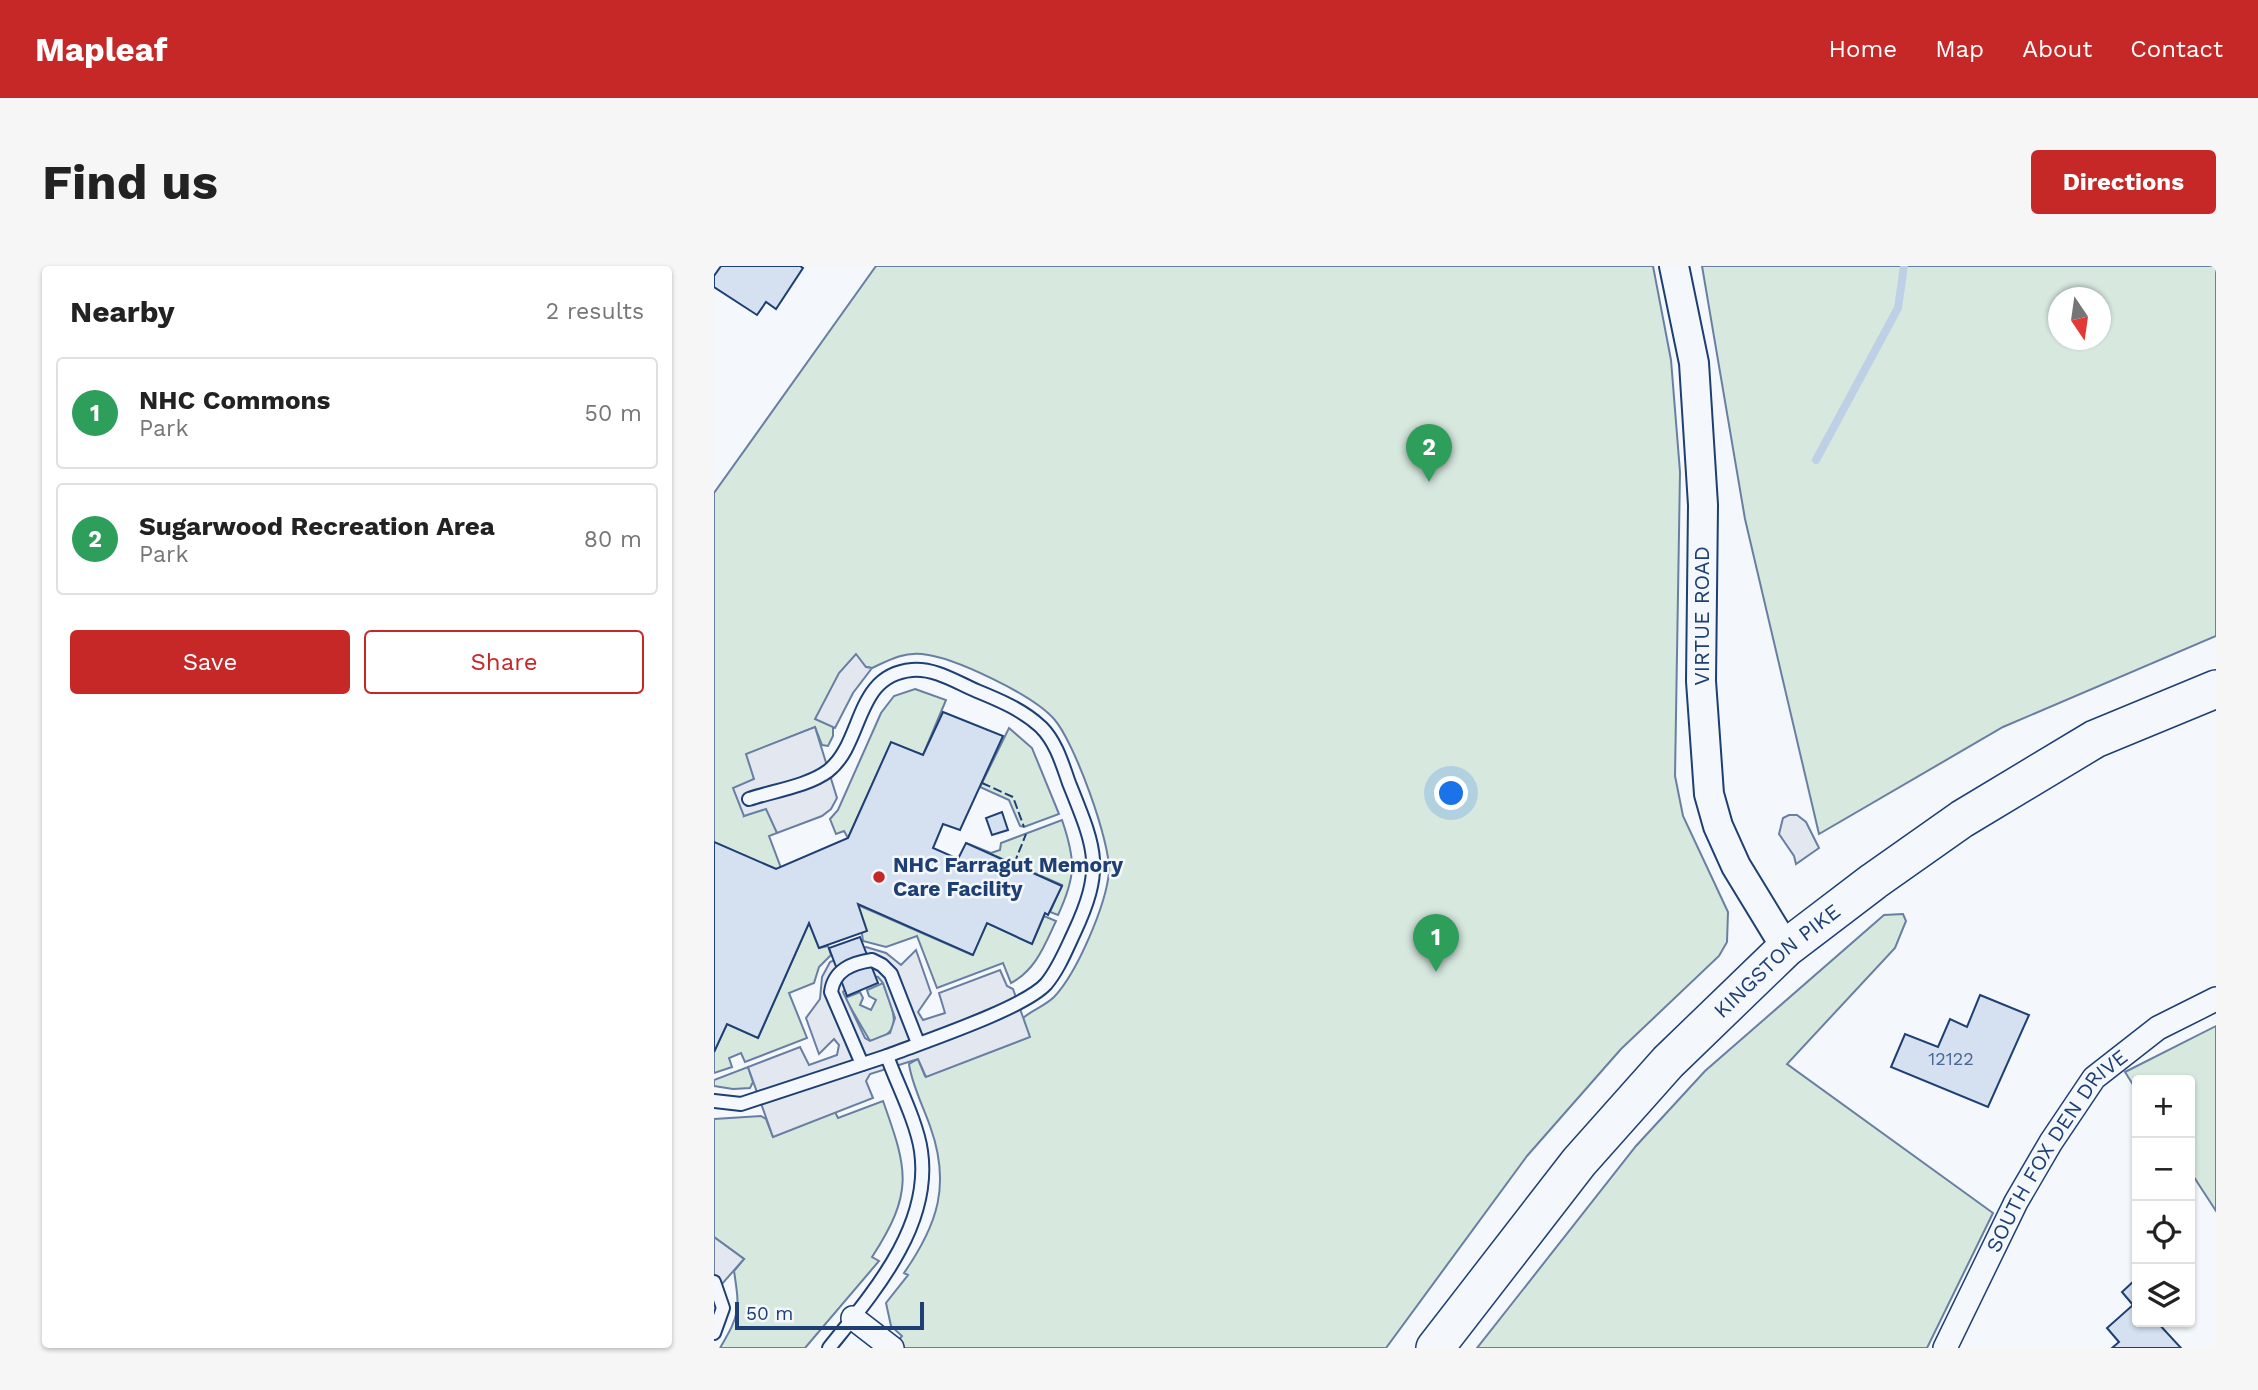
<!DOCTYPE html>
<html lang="en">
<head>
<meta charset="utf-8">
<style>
  :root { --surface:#fff; --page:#f6f6f6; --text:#222; --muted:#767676; --line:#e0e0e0; --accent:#c62828 }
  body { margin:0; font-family:"Work Sans",sans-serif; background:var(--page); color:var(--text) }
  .controls { position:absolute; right:21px; bottom:21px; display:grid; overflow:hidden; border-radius:7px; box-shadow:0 2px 5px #0004 }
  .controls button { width:63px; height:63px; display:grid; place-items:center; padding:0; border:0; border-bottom:2px solid var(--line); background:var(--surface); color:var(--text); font:35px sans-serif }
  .compass { position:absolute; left:1334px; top:21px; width:63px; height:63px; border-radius:50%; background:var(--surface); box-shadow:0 2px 5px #0004; rotate:167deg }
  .scale { position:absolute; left:21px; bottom:18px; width:189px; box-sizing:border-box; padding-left:7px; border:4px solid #1d3f73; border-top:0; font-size:19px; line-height:24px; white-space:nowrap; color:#1d3f73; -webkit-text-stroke:5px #f4f7fb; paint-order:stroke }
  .you { position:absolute; left:738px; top:528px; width:24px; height:24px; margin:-18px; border:5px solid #fff; border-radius:50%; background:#1a73e8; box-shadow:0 0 0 10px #1a73e833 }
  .badge { display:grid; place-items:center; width:46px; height:46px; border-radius:50%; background:var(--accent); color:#fff; font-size:23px; font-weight:700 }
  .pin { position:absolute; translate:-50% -58px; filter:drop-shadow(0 2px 4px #0008) }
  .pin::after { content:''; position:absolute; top:37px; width:24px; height:21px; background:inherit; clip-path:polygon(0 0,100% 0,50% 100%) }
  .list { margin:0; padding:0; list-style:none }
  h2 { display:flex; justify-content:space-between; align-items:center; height:91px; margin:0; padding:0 28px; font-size:30px }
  h2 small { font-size:23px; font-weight:400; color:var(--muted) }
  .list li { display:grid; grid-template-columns:46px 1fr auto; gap:21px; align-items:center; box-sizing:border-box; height:112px; margin:0 14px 14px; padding:0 14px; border:2px solid var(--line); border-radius:7px }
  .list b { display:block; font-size:26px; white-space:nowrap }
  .list p { margin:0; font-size:23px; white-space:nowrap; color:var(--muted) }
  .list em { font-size:23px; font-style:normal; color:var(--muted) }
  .actions { display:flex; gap:14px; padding:21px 28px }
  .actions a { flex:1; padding:16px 0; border:2px solid var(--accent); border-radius:7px; text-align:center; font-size:24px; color:var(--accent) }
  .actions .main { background:var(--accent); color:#fff }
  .icon { flex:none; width:38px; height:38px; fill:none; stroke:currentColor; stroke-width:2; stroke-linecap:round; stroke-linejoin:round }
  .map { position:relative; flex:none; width:1502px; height:1082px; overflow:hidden; border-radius:7px }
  header { display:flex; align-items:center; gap:42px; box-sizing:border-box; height:98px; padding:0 35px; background:var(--accent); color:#fff }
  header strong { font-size:33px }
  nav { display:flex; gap:38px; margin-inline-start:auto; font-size:24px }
  .intro { display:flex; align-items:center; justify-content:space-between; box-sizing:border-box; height:168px; padding:0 42px }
  h1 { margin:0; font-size:49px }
  .button { padding:18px 32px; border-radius:7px; background:var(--accent); color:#fff; font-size:24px; font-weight:700 }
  main { display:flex; gap:42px; padding:0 42px }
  aside { flex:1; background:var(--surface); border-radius:7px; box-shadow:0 2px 5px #0004 }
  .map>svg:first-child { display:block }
  .green { fill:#d7e8df; stroke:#687fa3; stroke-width:2; fill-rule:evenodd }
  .parking { fill:#e3e8f0; stroke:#687fa3; stroke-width:2; fill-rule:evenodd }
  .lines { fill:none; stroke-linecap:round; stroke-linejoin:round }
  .stream { stroke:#bed0e5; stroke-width:8 }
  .building { fill:#d5e0f0; stroke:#1d3f73; stroke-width:2 }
  .service-casing { stroke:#1d3f73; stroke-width:16 }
  .minor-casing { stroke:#1d3f73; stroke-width:26 }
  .tertiary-casing { stroke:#1d3f73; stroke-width:32 }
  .primary-casing { stroke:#1d3f73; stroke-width:40 }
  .service { stroke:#f4f7fb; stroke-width:12 }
  .minor { stroke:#f4f7fb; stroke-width:23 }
  .tertiary { stroke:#f4f7fb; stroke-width:28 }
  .primary { stroke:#f4f7fb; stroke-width:37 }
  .fence { stroke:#1d3f73; stroke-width:2; stroke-dasharray:9 3.5; stroke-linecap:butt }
  .poi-dot { fill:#c62828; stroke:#f4f7fb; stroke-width:2.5 }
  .labels { text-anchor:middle; stroke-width:5; stroke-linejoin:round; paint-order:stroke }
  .number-label { font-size:18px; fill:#4b6792 }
  .street-label { font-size:21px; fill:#1d3f73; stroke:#f4f7fb }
  .poi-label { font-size:21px; font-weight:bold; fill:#1d3f73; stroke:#f4f7fb; text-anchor:start }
</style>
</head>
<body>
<header>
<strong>Mapleaf</strong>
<nav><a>Home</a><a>Map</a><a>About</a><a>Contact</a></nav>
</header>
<div class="intro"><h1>Find us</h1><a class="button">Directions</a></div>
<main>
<aside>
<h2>Nearby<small>2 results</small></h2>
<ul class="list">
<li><span class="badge" style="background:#2e9e5b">1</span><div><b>NHC Commons</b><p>Park</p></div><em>50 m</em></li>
<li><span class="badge" style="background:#2e9e5b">2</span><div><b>Sugarwood Recreation Area</b><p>Park</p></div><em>80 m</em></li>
</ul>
<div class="actions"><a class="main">Save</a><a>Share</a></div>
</aside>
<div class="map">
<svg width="1502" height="1082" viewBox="0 0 1502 1082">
  <rect width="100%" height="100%" fill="#f4f7fb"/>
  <g class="green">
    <path d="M 162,0 L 939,0 L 957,94 L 966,206 L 961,510 L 969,550 L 1014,646 L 1013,676 L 1005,690 L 907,783 L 813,890 L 672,1082 L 178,1082 L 188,1070 L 177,1060 L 172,1037 L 194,1009 L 190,1007 C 224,958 237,918 216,860 C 209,840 198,819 195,798 L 204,793 L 211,810 L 315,771 L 309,752 C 318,744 331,740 340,731 C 363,707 392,639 395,606 C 397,577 360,475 340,453 C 319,429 240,391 208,388 C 189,386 175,394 158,402 L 152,401 L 102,453 L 119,460 L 119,470 L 114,480 L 108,479 L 101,461 L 33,488 L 40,512 L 30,550 L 49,542 L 54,543 L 63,567 L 55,570 L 67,602 L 62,603 L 0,576 L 0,227 Z"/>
    <path d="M 988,0 L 1502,0 L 1502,370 L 1289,461 L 1105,568 L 1031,253 ZM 1344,32 L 1386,32 L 1386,74 L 1344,74 Z"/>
    <polygon points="201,423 232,434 209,489 177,477 134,572 130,565 122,568 116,553 124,544 167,447 180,430"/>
    <polygon points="295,462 318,482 345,548 310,561 306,560 295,534 266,521"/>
    <path d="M 348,554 C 362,595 362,610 344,649 L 336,646 L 348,619 L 252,577 L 277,587 L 286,584 L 287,577 Z"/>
    <path d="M 144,639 L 258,689 L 273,657 L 318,678 L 330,650 L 342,655 C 331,678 322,704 297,717 L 289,697 L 223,722 L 203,670 L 172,681 L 149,675 Z"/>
    <polygon points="1189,648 1192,655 1181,682 1073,798 1279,947 1213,1082 763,1082 922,880 991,805 1170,649"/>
    <polygon points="95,657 105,682 114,680 117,689 105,701 100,717 75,727 93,772 31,796 27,787 15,792 18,801 0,807 0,786 13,758 44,772"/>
    <path d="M 169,717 C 178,743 193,768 156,775 L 131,732 L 146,726 L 149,732 L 146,739 L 157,744 L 162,734 L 155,730 L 153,724 Z"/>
    <polygon points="1502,760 1502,945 1476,905 1476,814 1423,814 1423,825 1411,806"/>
    <polygon points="34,801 39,816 36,822 19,823 0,820 0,814"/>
    <path d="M 169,835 C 194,905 200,926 158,991 L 165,995 L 91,1082 L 6,1082 C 26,1048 26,1044 20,1005 L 30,993 L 0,971 L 0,853 L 47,850 L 52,853 L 59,871 L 121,846 L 124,852 Z"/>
  </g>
  <g class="parking">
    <polygon points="142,388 152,401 158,402 139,427 121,462 101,453 125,407"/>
    <polygon points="101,461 123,532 117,543 108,550 63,567 52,543 30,550 19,522 40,513 32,488"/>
    <polygon points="1075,549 1083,549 1092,556 1105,582 1082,598 1080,590 1065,568 1069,552"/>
    <path d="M 152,681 L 172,687 L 187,699 L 202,684 L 217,727 L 204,746 L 209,754 L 231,747 L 225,727 L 286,704 L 293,720 L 299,723 L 316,771 L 212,811 L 204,793 L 156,808 L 152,815 L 159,832 L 59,871 L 34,801 L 86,781 L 95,799 L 123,789 L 125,779 L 120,773 L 105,788 L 92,752 L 106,733 L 108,711 L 116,696 ZM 158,710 L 164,711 L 169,717 L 181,752 L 176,767 L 156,775 L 151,772 L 129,726 L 135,719 Z"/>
    <polygon points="0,971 30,993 0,1027"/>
  </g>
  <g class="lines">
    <polyline class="stream" points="1102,194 1184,42 1190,0"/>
  </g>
  <g class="building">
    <polygon points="7,0 86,0 89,2 62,43 52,36 43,49 0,21 0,10"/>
    <polygon points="229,446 289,470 246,564 229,558 219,582 244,593 252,577 348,620 334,649 331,647 318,678 273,657 259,689 144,638 153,665 105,682 95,657 44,772 13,758 0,786 0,576 62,603 134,572 177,476 209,489"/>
    <polygon points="288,546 294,564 278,569 272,552"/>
    <polygon points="146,671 164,717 133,730 115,682"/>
    <polygon points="1266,729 1315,749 1274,841 1177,801 1191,768 1224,781 1236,753 1253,761"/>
    <polygon points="1423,1012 1423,1056 1443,1056 1467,1082 1398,1082 1405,1076 1393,1062 1419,1039 1408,1026"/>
  </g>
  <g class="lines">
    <defs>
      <g id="service">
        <path d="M 35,533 C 59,525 94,520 114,505 C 150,477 140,409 198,404 C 221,402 242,416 263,425 C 285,434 309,444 327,461 C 342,476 348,497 355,517 C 381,582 391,601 360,667 C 352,684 344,704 332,718 C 309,743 208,776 173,790"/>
        <path d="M 148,798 L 117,726 C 120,704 138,697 158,694 L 168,699 L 177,708 L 204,777"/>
        <path d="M 0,835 L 27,838 L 173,790 C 183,818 203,856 207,885 C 218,960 159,1027 115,1082"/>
        <polyline points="0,1016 9,1042 0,1067"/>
      </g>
      <g id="minor">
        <polyline points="139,1052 178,1082"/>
        <path id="s1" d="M 1231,1082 L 1302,936 L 1337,876 L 1380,812 L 1444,762 L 1502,733"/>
      </g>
      <polyline id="tertiary" points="960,0 980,97 989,239 987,415 995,528 1004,560 1022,600 1072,682"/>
      <g id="primary">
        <path id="s2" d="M 721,1082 L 865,896 L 954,796 L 1072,682 L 1160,615 L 1248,553 L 1381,473 L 1502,423"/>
      </g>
    </defs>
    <use href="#service" class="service-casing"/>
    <use href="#minor" class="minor-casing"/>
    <use href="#tertiary" class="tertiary-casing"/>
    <use href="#primary" class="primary-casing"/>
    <use href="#service" class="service"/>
    <use href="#minor" class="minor"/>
    <use href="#tertiary" class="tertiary"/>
    <use href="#primary" class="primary"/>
    <g class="fence">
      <polyline points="268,517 299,531 310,561"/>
      <polyline points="300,598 312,568"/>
    </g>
  </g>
  <circle class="poi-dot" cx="165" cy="611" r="7"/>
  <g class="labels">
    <g class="number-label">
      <text x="1237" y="799">12122</text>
    </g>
    <g class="street-label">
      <text transform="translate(988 350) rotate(-90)" y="7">VIRTUE ROAD</text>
      <text dy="7" stroke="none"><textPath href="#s2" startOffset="518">KINGSTON PIKE</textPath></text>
      <text dy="7" stroke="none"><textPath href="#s1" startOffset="228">SOUTH FOX DEN DRIVE</textPath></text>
    </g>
    <g class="poi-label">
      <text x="179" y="606">NHC Farragut Memory<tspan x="179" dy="24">Care Facility</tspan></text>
    </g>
  </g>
</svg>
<div class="controls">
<button>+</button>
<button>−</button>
<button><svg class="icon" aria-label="locate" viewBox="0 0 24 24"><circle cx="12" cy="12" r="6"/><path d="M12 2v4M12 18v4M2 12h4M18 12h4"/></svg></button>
<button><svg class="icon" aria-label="layers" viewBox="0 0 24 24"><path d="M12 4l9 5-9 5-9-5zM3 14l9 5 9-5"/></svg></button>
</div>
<svg class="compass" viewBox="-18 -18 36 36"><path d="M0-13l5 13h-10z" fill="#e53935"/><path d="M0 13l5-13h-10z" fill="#767676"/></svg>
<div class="scale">50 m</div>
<div class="you"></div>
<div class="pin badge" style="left:722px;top:706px;background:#2e9e5b">1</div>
<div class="pin badge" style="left:715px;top:216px;background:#2e9e5b">2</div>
</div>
</main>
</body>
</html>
